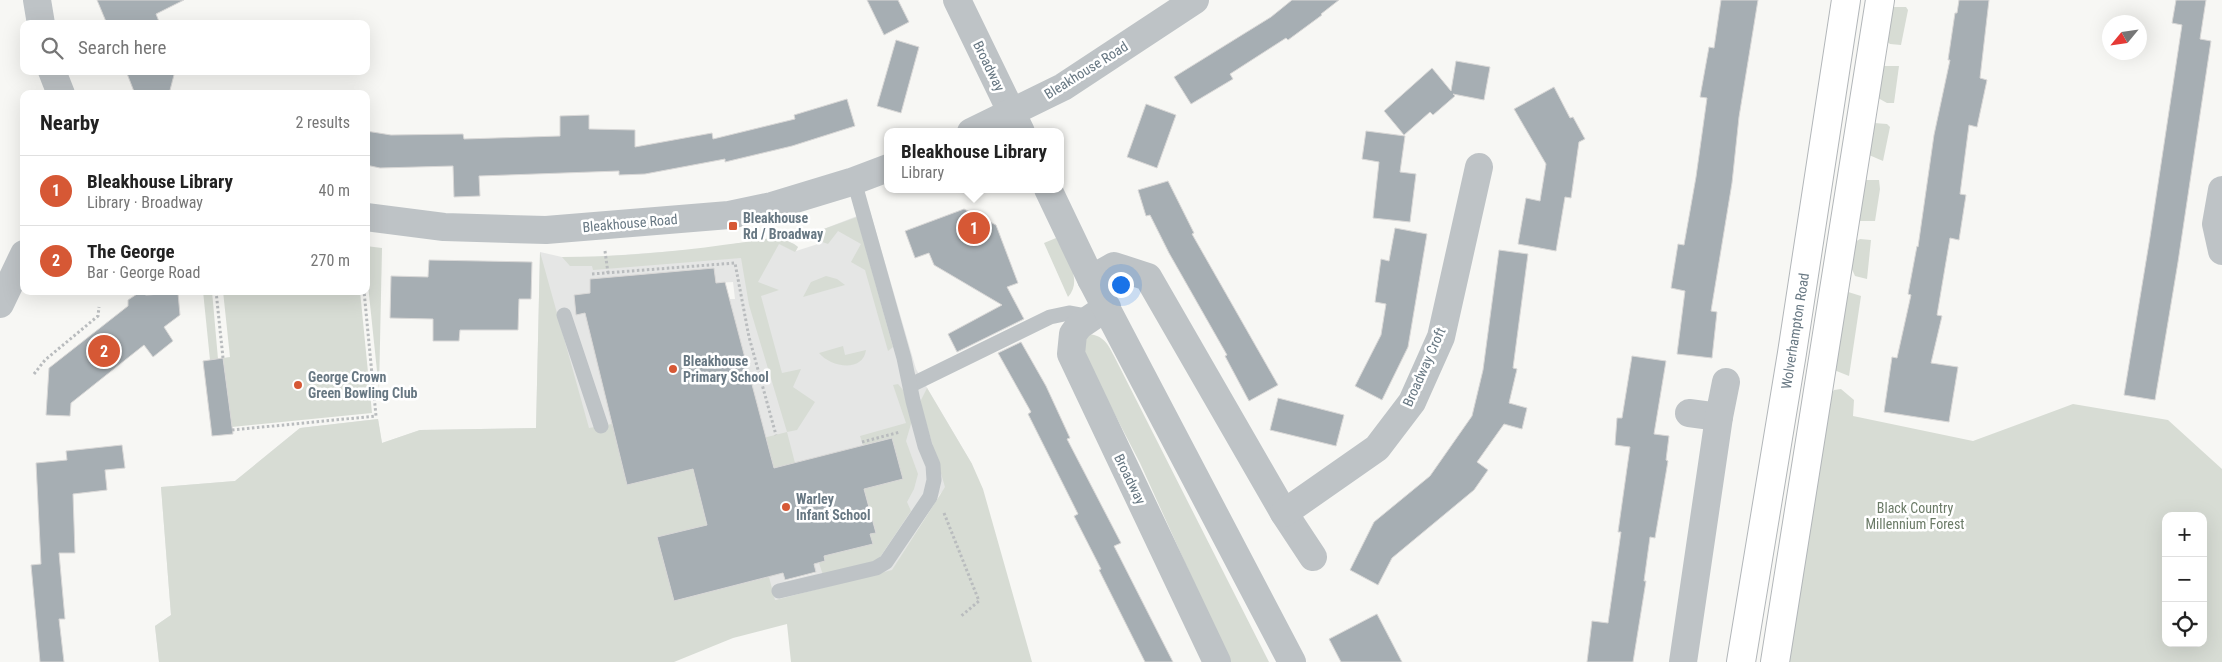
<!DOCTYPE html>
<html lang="en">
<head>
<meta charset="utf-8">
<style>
  :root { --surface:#fff; --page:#f2f2f2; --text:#222; --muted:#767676; --line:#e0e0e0; --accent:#d65835 }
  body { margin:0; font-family:"Roboto Condensed",sans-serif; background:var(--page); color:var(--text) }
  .controls { position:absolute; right:15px; bottom:15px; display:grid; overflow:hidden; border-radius:10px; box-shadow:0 5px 20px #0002 }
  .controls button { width:45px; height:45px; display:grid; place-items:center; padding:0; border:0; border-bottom:1px solid var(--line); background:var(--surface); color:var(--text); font:25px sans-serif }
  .compass { position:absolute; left:2102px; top:15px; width:45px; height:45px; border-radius:50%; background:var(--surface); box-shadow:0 5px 20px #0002; rotate:241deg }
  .you { position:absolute; left:1120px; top:284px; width:18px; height:18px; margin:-12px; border:4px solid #fff; border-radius:50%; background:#1a73e8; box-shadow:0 0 0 8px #1a73e833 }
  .badge { display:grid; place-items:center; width:32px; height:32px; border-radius:50%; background:var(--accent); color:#fff; font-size:16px; font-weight:700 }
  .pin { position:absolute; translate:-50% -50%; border:2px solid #fff; box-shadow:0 1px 5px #0006 }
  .popup { position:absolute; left:884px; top:128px; width:180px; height:65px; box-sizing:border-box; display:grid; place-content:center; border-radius:10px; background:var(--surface); filter:drop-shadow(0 1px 4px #0005); font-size:16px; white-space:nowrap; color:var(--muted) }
  .popup b { font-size:19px; color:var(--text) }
  .popup::after { content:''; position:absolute; left:50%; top:100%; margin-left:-10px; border:10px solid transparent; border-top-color:var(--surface) }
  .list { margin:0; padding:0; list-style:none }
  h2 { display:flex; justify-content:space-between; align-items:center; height:65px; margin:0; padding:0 20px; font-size:21px }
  h2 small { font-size:16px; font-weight:400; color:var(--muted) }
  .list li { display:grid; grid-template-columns:32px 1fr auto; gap:15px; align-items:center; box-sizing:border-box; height:70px; padding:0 20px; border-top:1px solid var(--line) }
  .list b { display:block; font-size:19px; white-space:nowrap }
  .list p { margin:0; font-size:16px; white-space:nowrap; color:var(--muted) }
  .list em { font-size:16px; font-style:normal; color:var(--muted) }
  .icon { flex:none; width:28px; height:28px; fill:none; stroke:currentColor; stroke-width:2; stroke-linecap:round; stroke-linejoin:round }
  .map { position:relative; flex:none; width:2222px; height:662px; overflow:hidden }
  .search { position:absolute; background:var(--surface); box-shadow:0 5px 20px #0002; left:20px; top:20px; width:350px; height:55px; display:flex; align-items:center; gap:12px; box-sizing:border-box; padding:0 18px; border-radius:10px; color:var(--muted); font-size:19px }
  .panel { position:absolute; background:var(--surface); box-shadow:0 5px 20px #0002; left:20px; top:90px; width:350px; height:205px; border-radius:10px }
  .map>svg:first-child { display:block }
  .built { fill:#e5e6e5; fill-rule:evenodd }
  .green { fill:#d7dcd4; fill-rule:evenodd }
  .building { fill:#a6aeb3; stroke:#d9d8d7 }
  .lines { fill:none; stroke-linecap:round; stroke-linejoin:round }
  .trunk-casing { stroke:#b2b6b9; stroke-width:30 }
  .path { stroke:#b9bcbe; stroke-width:3; stroke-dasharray:2.5 2.5; stroke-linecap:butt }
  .service { stroke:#bec3c6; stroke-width:15 }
  .minor { stroke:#bec3c6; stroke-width:28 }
  .tertiary { stroke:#bec3c6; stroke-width:28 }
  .trunk { stroke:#fff; stroke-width:28 }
  .poi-dot { fill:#d65835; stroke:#fff; stroke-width:2 }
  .labels { text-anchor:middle; stroke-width:5; stroke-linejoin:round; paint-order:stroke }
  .street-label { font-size:14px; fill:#687883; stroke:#fff }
  .poi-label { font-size:14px; font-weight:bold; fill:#687883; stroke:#fff; text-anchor:start }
  .park-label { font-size:14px; fill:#6b7b67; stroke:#fff }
</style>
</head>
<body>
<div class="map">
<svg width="2222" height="662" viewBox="0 0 2222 662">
  <rect width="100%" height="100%" fill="#f7f7f4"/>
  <path class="built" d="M 870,211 L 916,369 L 972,464 L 940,494 L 892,571 L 775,600 L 159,662 L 155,626 L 171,615 L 161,487 L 235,481 L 300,428 L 378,419 L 382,443 L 420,430 L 536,428 L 540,252 L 562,257 L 595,257 L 702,249 L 778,237 L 794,244 L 798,247 L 796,251 L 821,243 L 817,240 L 821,230 ZM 714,268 L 716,283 L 733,282 L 735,299 L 729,299 L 766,437 L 731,446 L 627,485 L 585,313 L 576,314 L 574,296 L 590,293 L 590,279 ZM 892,438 L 864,489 L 876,532 L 870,534 L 872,544 L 855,548 L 853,542 L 822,550 L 814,564 L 816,573 L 785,581 L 783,573 L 674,601 L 657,538 L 707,525 L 698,488 Z"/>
  <g class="green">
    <polygon points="1891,7 1906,7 1908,10 1901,45 1890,44 1885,40"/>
    <polygon points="1882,66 1899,66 1894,103 1887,103 1878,98"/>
    <polygon points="1874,123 1887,124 1890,127 1883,161 1869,155"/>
    <polygon points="1864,180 1879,180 1880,189 1875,221 1859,221"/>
    <polygon points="857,217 893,347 888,351 865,270 851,262 861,244 838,231 828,244 817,240 821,230"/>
    <path d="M 778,237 L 794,244 L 798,247 L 795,252 L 779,244 L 758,282 L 779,290 L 761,296 L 782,373 L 801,369 L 793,387 L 815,402 L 797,430 L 787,432 L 795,463 L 698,488 L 707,525 L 657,537 L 674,601 L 769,577 L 775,600 L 892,570 L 945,487 L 920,402 L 927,388 L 972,464 L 983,489 L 1032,662 L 791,662 L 787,624 L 733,638 L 674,662 L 159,662 L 155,626 L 171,615 L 161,487 L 235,481 L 300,428 L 378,419 L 382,443 L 420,430 L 536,428 L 540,252 L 589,428 L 612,424 L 731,446 L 787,432 L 749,305 L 741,258 L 593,270 L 592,266 L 570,266 L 562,257 C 635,257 707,248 778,237 Z"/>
    <path d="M 1056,238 C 1065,256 1084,279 1068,297 L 1044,243 Z"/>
    <polygon points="1860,239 1871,240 1867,279 1855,276 1850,265 1855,242"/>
    <polygon points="366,246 382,248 379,390 366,266"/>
    <polygon points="826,276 837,279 845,285 803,297 811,282"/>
    <polygon points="203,291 212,291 218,359 210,360"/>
    <polygon points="223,291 360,291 372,413 232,427 223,358 230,357"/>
    <polygon points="1845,291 1861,296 1849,376 1834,370"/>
    <path d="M 1089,334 C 1104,336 1108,344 1114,356 L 1269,662 L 1230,662 L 1140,463 L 1083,353 L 1081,336 Z"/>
    <path d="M 843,346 L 845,355 L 866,350 C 863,373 830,367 819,353 Z"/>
    <polygon points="898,384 903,390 913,417 906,441 918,474 914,489 907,502 911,511 876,563 823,575 819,563 822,550 853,542 855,548 872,544 870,534 876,532 864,489 892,438 863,445 860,436 906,423 893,385"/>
    <path d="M 1841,389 L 1854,400 L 1853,416 L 1973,441 L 2073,404 L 2168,420 L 2222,469 L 2222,662 L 1788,662 L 1829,399 L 1834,390 ZM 2166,516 L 2203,516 L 2203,643 L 2166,643 Z"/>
  </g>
  <g class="building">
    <polygon points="97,0 184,0 156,14 160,24 107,24"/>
    <polygon points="867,0 898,0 909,22 884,35"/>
    <polygon points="1292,0 1339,0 1321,14 1322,15 1288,40 1286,38 1230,74 1233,79 1191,104 1174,77 1271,17"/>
    <polygon points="1721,0 1758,0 1739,117 1732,183 1711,311 1717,312 1712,358 1677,354 1685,291 1671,288 1678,244 1684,245 1696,177 1707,98 1700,97 1709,47 1714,48"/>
    <polygon points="1959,0 1989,0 1980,78 1987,80 1977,127 1969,125 1960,194 1966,195 1959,240 1950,238 1937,315 1942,316 1931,363 1958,367 1949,422 1884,412 1892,357 1897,358 1911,295 1908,294 1917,246 1918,247 1934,135 1950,60 1948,60 1955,13 1957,13"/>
    <polygon points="2176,0 2206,0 2200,39 2211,41 2178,262 2155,400 2124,395 2150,237 2182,25 2172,23"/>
    <polygon points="896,40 919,47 901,113 877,106"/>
    <polygon points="1456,61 1490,67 1484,100 1453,94 1455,96 1433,115 1430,112 1404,135 1384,111 1432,68 1451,91"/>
    <polygon points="126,71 175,71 169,94 135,94"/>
    <polygon points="1554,87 1570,118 1573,117 1585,139 1579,142 1571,198 1565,197 1556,251 1518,244 1526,198 1540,201 1546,164 1514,109"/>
    <polygon points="847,99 855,126 792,146 725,162 725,159 645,174 619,175 619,171 479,176 480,196 454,197 453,166 380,168 366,165 366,131 391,135 463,134 464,139 560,136 560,116 589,115 589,129 635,130 635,147 712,133 713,139 795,119 794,115"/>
    <polygon points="1146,104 1176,115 1157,168 1127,157"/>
    <polygon points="1366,131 1405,136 1400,172 1416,174 1410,222 1373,218 1379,162 1362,159"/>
    <polygon points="1168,181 1194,233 1192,234 1278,385 1249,401 1225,356 1227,355 1169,253 1150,215 1146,216 1138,190"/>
    <polygon points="964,209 996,225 1018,283 1007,287 1024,319 957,352 948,334 1002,305 934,265 929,253 915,258 905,231"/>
    <polygon points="1395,228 1427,234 1408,347 1382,400 1355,386 1381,335 1386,304 1375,302 1381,259 1389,261"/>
    <polygon points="1499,250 1528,254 1513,368 1517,369 1509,403 1527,408 1522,429 1504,424 1477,462 1488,470 1474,490 1392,558 1378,585 1350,570 1374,522 1430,476 1472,416 1483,370"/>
    <polygon points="429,260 532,262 531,299 519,299 518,330 460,330 459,341 433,341 433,319 390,318 391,276 428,277"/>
    <polygon points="714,268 716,283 725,282 774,468 892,438 903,479 864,489 876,533 870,534 873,544 824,556 825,561 814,564 816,572 785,580 783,573 674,601 657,537 707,525 693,469 627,485 585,313 576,315 574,295 590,293 590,279"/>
    <polygon points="140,292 146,295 178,293 180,315 164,327 173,341 153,357 144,345 71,403 70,416 46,415 49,368 128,306 128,300"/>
    <polygon points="1021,342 1046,386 1070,438 1067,439 1121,543 1114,546 1173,662 1145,662 1099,570 1101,569 1074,516 1078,514 1028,414 1031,412 998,353"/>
    <polygon points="1632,356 1666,361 1654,434 1669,436 1666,460 1668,461 1655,538 1650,537 1644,581 1646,581 1633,662 1587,662 1592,621 1608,623 1621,532 1618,532 1630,447 1615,445 1617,418 1622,418"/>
    <polygon points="223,358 233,434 212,436 203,361"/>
    <polygon points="1278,398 1344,415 1336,446 1270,430"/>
    <polygon points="122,445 125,468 105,470 107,490 73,494 75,553 59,553 65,619 59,619 64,662 40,662 31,565 41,564 36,463 67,460 66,451"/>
    <polygon points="1377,614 1402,662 1341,662 1329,639"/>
  </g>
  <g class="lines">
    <defs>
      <g id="trunk">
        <polyline points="1741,662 1792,353 1846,0"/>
        <polyline points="1775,662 1880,0"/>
      </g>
    </defs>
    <use href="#trunk" class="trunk-casing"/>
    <g class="path">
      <polyline points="605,251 608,273"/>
      <polyline points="592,274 735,263 749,337 776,435"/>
      <polyline points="216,291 223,358"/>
      <polyline points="34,374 45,360 98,316 99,307"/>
      <polyline points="232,430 376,416 364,291"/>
      <polyline points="862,442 900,432"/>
      <polyline points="944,513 979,601 960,617"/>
    </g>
    <g class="service">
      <polyline points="564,315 601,426"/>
      <polyline points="911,385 1050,317 1069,313 1091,317"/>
      <polyline points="779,591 876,568 886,562 930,497 934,480 933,465 925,446 913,401 904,358 854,181"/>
    </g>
    <g class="minor">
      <polyline points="2222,190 2216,224 2222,251"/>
      <polyline points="1091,279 1114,266 1148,277 1284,513 1313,557"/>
      <polyline points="1107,307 1079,326 1073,334 1071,354 1217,662"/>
      <polyline points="1689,413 1719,417"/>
      <polyline points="1284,513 1377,448 1412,402 1441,337 1479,167"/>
      <polyline points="1683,662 1719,417 1726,382"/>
    </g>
    <g class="tertiary">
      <polyline points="37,0 41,24"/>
      <polyline points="957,0 1021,132"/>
      <polyline points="52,71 61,94"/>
      <polyline points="971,132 1063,87 1195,0"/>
      <polyline points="1048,189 1091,279 1292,662"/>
      <polyline points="366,217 444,227 546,230 729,215 772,206 851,182 888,168"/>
      <polyline points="0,304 24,254"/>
    </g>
    <use href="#trunk" class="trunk"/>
  </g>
  <g class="poi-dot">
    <rect x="728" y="221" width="10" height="10" rx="2.5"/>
    <circle cx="673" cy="369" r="5"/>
    <circle cx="298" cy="385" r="5"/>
    <circle cx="786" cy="507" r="5"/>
  </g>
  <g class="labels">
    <g class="street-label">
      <text transform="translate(989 66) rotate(64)" y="5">Broadway</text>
      <text transform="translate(1086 70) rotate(-32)" y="5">Bleakhouse Road</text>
      <text transform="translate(630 223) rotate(-5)" y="5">Bleakhouse Road</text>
      <text transform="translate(1795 331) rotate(-81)" y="5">Wolverhampton Road</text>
      <text transform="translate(1424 367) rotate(-66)" y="5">Broadway Croft</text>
      <text transform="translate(1130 479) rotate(64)" y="5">Broadway</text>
    </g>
    <g class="poi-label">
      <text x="743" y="223">Bleakhouse<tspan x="743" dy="16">Rd / Broadway</tspan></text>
      <text x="683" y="366">Bleakhouse<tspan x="683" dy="16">Primary School</tspan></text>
      <text x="308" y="382">George Crown<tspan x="308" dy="16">Green Bowling Club</tspan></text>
      <text x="796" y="504">Warley<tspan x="796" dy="16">Infant School</tspan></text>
    </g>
    <g class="park-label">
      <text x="1915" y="513">Black Country<tspan x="1915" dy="16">Millennium Forest</tspan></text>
    </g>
  </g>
</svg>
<div class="controls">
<button>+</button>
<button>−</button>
<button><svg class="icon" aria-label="locate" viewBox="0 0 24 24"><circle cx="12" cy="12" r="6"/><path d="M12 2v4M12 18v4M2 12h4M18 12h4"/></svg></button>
</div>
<svg class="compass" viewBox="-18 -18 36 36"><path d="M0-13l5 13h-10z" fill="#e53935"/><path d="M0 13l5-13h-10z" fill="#767676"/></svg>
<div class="you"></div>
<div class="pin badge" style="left:974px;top:228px">1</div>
<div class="popup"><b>Bleakhouse Library</b>Library</div>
<div class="pin badge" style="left:104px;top:351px">2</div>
<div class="search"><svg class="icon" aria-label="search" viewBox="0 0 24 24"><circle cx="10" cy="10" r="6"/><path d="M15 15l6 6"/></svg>Search here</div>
<section class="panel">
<h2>Nearby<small>2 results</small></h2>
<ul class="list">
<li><span class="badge">1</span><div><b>Bleakhouse Library</b><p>Library · Broadway</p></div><em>40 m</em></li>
<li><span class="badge">2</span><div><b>The George</b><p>Bar · George Road</p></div><em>270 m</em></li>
</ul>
</section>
</div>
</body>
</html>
